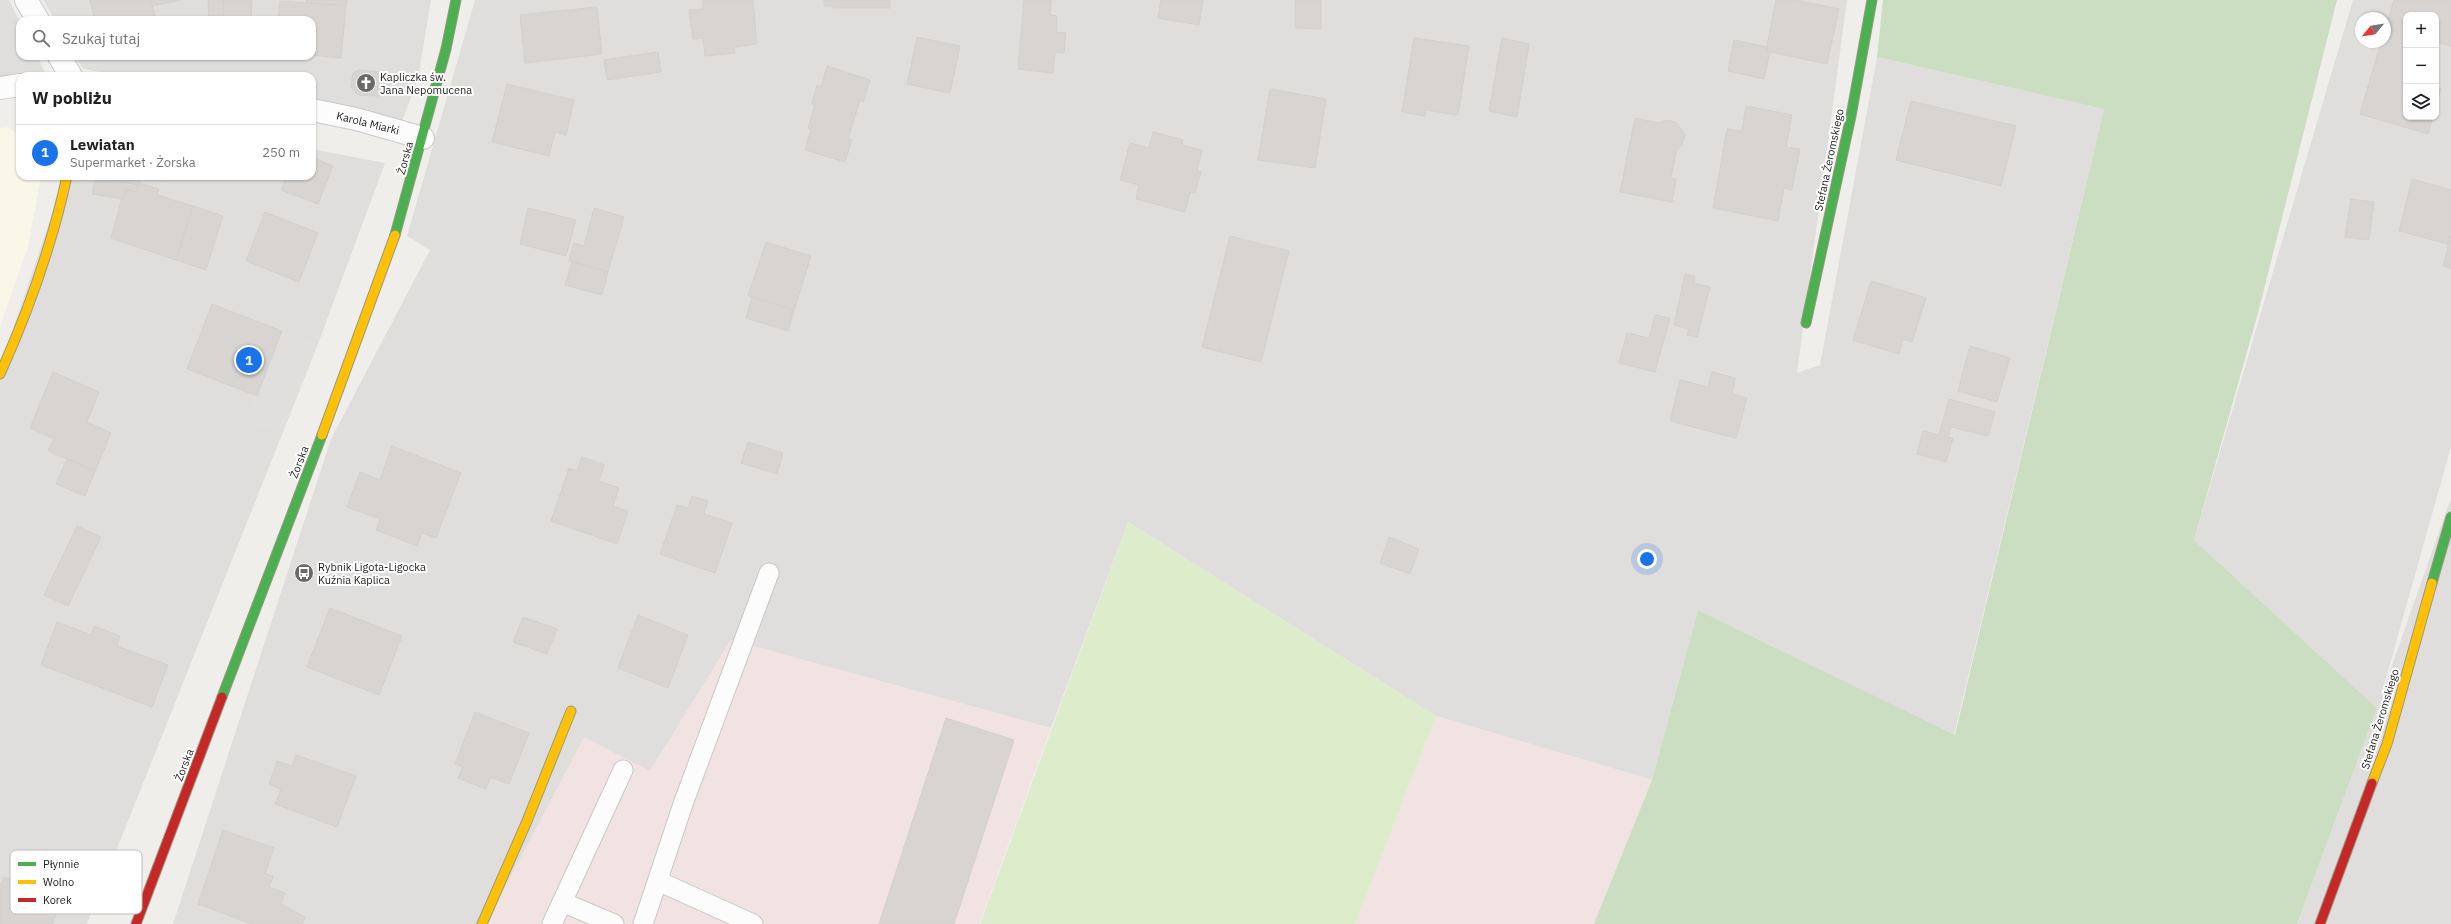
<!DOCTYPE html>
<html lang="pl">
<head>
<meta charset="utf-8">
<style>
  :root { --surface:#fff; --page:#f6f6f6; --text:#202124; --muted:#757577; --line:#e0e0e0; --accent:#1a73e8 }
  body { margin:0; font-family:"IBM Plex Sans",sans-serif; background:var(--page); color:var(--text) }
  .controls { position:absolute; right:12px; top:12px; display:grid; overflow:hidden; border-radius:8px; box-shadow:0 1px 3px #0004 }
  .controls button { width:36px; height:36px; display:grid; place-items:center; padding:0; border:0; border-bottom:1px solid var(--line); background:var(--surface); color:var(--text); font:20px sans-serif }
  .compass { position:absolute; left:2355px; top:12px; width:36px; height:36px; border-radius:50%; background:var(--surface); box-shadow:0 1px 3px #0004; rotate:240deg }
  .you { position:absolute; left:1647px; top:559px; width:14px; height:14px; margin:-10px; border:3px solid #fff; border-radius:50%; background:#1a73e8; box-shadow:0 0 0 6px #1a73e833 }
  .badge { display:grid; place-items:center; width:26px; height:26px; border-radius:50%; background:var(--accent); color:#fff; font-size:13px; font-weight:700 }
  .pin { position:absolute; translate:-50% -50%; border:2px solid #fff; box-shadow:0 1px 4px #0006 }
  .list { margin:0; padding:0; list-style:none }
  h2 { display:flex; justify-content:space-between; align-items:center; height:52px; margin:0; padding:0 16px; font-size:17px }
  h2 small { font-size:13px; font-weight:400; color:var(--muted) }
  .list li { display:grid; grid-template-columns:26px 1fr auto; gap:12px; align-items:center; box-sizing:border-box; height:56px; padding:0 16px; border-top:1px solid var(--line) }
  .list b { display:block; font-size:15px; white-space:nowrap }
  .list p { margin:0; font-size:13px; white-space:nowrap; color:var(--muted) }
  .list em { font-size:13px; font-style:normal; color:var(--muted) }
  .icon { flex:none; width:22px; height:22px; fill:none; stroke:currentColor; stroke-width:2; stroke-linecap:round; stroke-linejoin:round }
  .map { position:relative; flex:none; width:2451px; height:924px; overflow:hidden }
  .search { position:absolute; background:var(--surface); box-shadow:0 1px 3px #0004; left:16px; top:16px; width:300px; height:44px; display:flex; align-items:center; gap:10px; box-sizing:border-box; padding:0 14px; border-radius:12px; color:var(--muted); font-size:15px }
  .panel { position:absolute; background:var(--surface); box-shadow:0 1px 3px #0004; left:16px; top:72px; width:300px; height:108px; border-radius:12px }
  .map>svg:first-child { display:block }
  .residential { fill:#dfdedc; fill-rule:evenodd }
  .commercial { fill:#f1e3e1 }
  .education { fill:#f8f7e8 }
  .grass { fill:#ddeccb }
  .forest { fill:#cbdec1 }
  .parking { fill:#e0dfde }
  .building { fill:#d7d4d2; stroke:#d3d0cc }
  .lines { fill:none; stroke-linecap:round; stroke-linejoin:round }
  .lane-casing { stroke:#c9c8c7; stroke-width:21 }
  .street-casing { stroke:#c9c8c7; stroke-width:24 }
  .fast-casing { stroke:#999a82; stroke-width:11 }
  .slow-casing { stroke:#999a82; stroke-width:11 }
  .jam-casing { stroke:#999a82; stroke-width:11 }
  .lane { stroke:#fdfcfc; stroke-width:19 }
  .street { stroke:#fdfcfc; stroke-width:22 }
  .fast { stroke:#4caf50; stroke-width:9 }
  .slow { stroke:#ffc107; stroke-width:9 }
  .jam { stroke:#c62828; stroke-width:9 }
  .labels { text-anchor:middle; stroke-width:4; stroke-linejoin:round; paint-order:stroke }
  .poi-label { font-size:11px; fill:#222; stroke:#fff; text-anchor:start }
  .street-label { font-size:11px; fill:#222; stroke:#fff }
  .key { fill:#fff; stroke:#bdbdbd; stroke-width:1 }
  .key-label { font-size:11px; fill:#222 }
</style>
</head>
<body>
<div class="map">
<svg width="2451" height="924" viewBox="0 0 2451 924">
  <rect width="100%" height="100%" fill="#f0eeeb"/>
  <g class="residential">
    <polygon points="0,0 9,0 20,22 20,56 37,56 45,72 0,78"/>
    <polygon points="43,0 431,0 418,79 402,121 312,106 312,76 126,76 83,69 75,56 312,56 312,20 55,20"/>
    <polygon points="475,0 1847,0 1797,373 1820,365 1877,57 2104,109 1954,735 1698,610 1652,780 1436,716 1128,522 1051,728 731,640 650,771 584,738 486,924 173,924 331,439 430,250 407,236"/>
    <path d="M 2353,0 L 2451,0 L 2451,447 L 2380,699 L 2451,498 L 2451,924 L 2297,924 L 2377,708 L 2194,540 ZM 2406,15 L 2436,15 L 2436,117 L 2406,117 ZM 2361,18 L 2385,18 L 2385,42 L 2361,42 Z"/>
    <polygon points="312,149 385,163 318,344 87,924 0,924 0,367 65,176 312,176"/>
  </g>
  <g class="commercial">
    <polygon points="731,640 1051,728 979,924 486,924 584,737 650,771"/>
    <polygon points="1436,716 1652,780 1594,924 1355,924"/>
  </g>
  <polygon class="education" points="8,127 20,136 20,176 41,176 28,247 0,326 0,128"/>
  <polygon class="grass" points="1128,522 1436,716 1355,924 980,924"/>
  <polygon class="forest" points="1883,0 2337,0 2258,313 2194,540 2377,708 2297,924 1594,924 1652,780 1698,610 1955,735 2104,109 1877,57"/>
  <polygon class="parking" points="282,331 318,344 282,434 246,421"/>
  <g class="building">
    <polygon points="90,0 151,0 156,20 95,20"/>
    <polygon points="151,0 182,0 152,6"/>
    <polygon points="208,0 223,0 224,20 209,20"/>
    <polygon points="223,0 252,0 251,20 224,20"/>
    <polygon points="306,0 347,0 346,6 306,3"/>
    <polygon points="702,0 753,0 757,44 734,47 735,53 705,56 703,38 693,39 689,10 703,9"/>
    <polygon points="824,0 890,0 890,8 833,8 833,6 824,6"/>
    <polygon points="1024,0 1051,0 1050,15 1057,16 1056,32 1066,33 1064,53 1055,52 1053,73 1018,69"/>
    <polygon points="1161,0 1203,0 1199,25 1158,18"/>
    <polygon points="1295,0 1321,0 1321,29 1296,28"/>
    <polygon points="1776,0 1795,0 1839,9 1827,64 1766,51"/>
    <polygon points="2394,0 2451,0 2451,46 2437,42 2436,46 2436,15 2406,15 2406,117 2433,117 2428,134 2360,114 2381,42 2385,42 2385,30"/>
    <polygon points="280,1 346,6 341,58 312,55 312,20 278,20"/>
    <polygon points="597,7 602,54 525,63 520,15"/>
    <polygon points="917,37 960,46 950,93 907,84"/>
    <polygon points="1414,38 1469,46 1458,115 1426,110 1425,116 1402,112"/>
    <polygon points="1502,38 1529,44 1517,117 1489,111"/>
    <polygon points="1734,40 1767,47 1766,51 1770,52 1764,79 1728,71"/>
    <polygon points="658,52 661,72 607,80 604,60"/>
    <polygon points="827,66 870,80 863,102 860,100 848,139 852,140 845,162 805,150 811,129 808,128 815,105 812,104 817,85 821,87"/>
    <polygon points="359,70 381,72 379,96 358,95 354,91 351,87 352,79 353,73"/>
    <polygon points="507,84 574,100 566,135 555,132 549,156 492,142"/>
    <polygon points="2436,87 2441,89 2436,106"/>
    <polygon points="1270,89 1326,99 1315,168 1258,160"/>
    <polygon points="1911,101 2016,126 2001,186 1896,160"/>
    <polygon points="1746,106 1792,115 1786,147 1800,149 1792,190 1784,188 1778,221 1713,208 1727,129 1742,131"/>
    <polygon points="1635,118 1660,123 1666,120 1676,122 1685,135 1682,145 1677,149 1671,178 1676,179 1672,202 1620,192"/>
    <polygon points="1153,132 1183,140 1182,145 1202,150 1197,170 1201,172 1195,193 1190,192 1185,212 1136,199 1139,185 1120,180 1130,143 1149,148"/>
    <polygon points="312,157 333,166 318,204 281,190 287,176 312,176"/>
    <polygon points="96,176 138,185 137,192 126,190 124,199 92,194"/>
    <polygon points="97,176 141,176 138,185"/>
    <polygon points="2412,179 2451,190 2451,235 2448,244 2399,231"/>
    <polygon points="139,183 159,189 157,195 193,206 176,260 111,238 122,198 124,199 126,190 137,192"/>
    <polygon points="2351,199 2374,202 2369,240 2345,237"/>
    <polygon points="193,206 223,216 206,270 176,260"/>
    <polygon points="528,208 576,220 566,256 520,244"/>
    <polygon points="594,208 624,217 608,272 569,261 574,243 584,246"/>
    <polygon points="265,212 318,233 299,282 246,261"/>
    <polygon points="2451,235 2451,268 2443,266"/>
    <polygon points="1230,236 1289,251 1261,362 1202,347"/>
    <polygon points="766,242 811,256 794,310 748,296"/>
    <polygon points="572,262 608,272 602,295 565,285"/>
    <polygon points="1685,274 1695,276 1694,283 1710,287 1697,337 1687,335 1689,329 1674,325"/>
    <polygon points="1871,281 1926,298 1912,342 1903,339 1899,354 1853,340"/>
    <polygon points="752,297 794,310 788,331 746,318"/>
    <polygon points="212,304 282,331 257,396 187,369"/>
    <polygon points="1655,315 1670,318 1655,372 1619,363 1627,333 1649,338"/>
    <polygon points="1970,346 2010,358 1997,402 1958,391"/>
    <polygon points="53,372 99,392 87,422 111,433 95,471 48,451 54,439 30,428"/>
    <polygon points="1712,372 1735,378 1732,394 1747,398 1736,438 1670,421 1680,380 1708,387"/>
    <polygon points="1949,399 1995,412 1988,436 1951,427 1948,437 1953,438 1946,462 1917,454 1923,431 1939,435"/>
    <polygon points="748,442 783,453 777,474 741,463"/>
    <polygon points="392,446 461,473 436,538 422,533 417,546 376,530 380,519 347,507 360,472 380,480"/>
    <polygon points="582,457 604,465 599,481 619,488 613,506 628,511 617,544 551,521 569,468 577,471"/>
    <polygon points="67,459 95,471 85,496 56,484"/>
    <polygon points="692,496 708,501 704,514 732,523 715,573 660,554 677,505 688,508"/>
    <polygon points="77,526 101,537 68,606 44,595"/>
    <polygon points="1389,537 1419,549 1410,574 1380,563"/>
    <polygon points="330,608 402,636 379,695 307,667"/>
    <polygon points="638,615 688,635 668,688 618,668"/>
    <polygon points="523,617 557,629 547,654 513,642"/>
    <polygon points="57,622 91,635 94,626 120,636 117,646 168,665 152,707 41,665"/>
    <polygon points="475,712 529,733 509,784 490,777 486,789 458,778 463,767 455,764"/>
    <polygon points="946,718 1014,740 954,924 879,924"/>
    <polygon points="296,755 356,776 337,827 275,804 281,789 269,784 277,761 292,766"/>
    <polygon points="223,830 274,848 265,874 273,876 269,887 285,893 281,904 305,917 302,924 252,924 198,904"/>
    <polygon points="4,877 62,901 52,924 0,924 0,886"/>
  </g>
  <g class="lines">
    <defs>
      <g id="lane">
        <polyline points="658,881 753,924"/>
        <polyline points="562,902 614,924"/>
        <polyline points="552,924 623,770"/>
        <polyline points="643,924 683,804 769,573"/>
      </g>
      <g id="street">
        <polyline points="26,0 38,20"/>
        <polyline points="59,56 71,76"/>
        <polyline points="0,88 20,85"/>
        <polyline points="312,110 356,119 423,138"/>
      </g>
      <g id="fast">
        <polyline points="395,235 446,49 456,0"/>
        <polyline points="1806,323 1851,116 1872,0"/>
        <polyline points="2432,583 2451,517"/>
        <polyline points="222,697 322,435"/>
      </g>
      <g id="slow">
        <path d="M 0,374 C 29,310 52,245 67,176"/>
        <polyline points="322,435 395,235"/>
        <polyline points="2372,783 2387,744 2432,583"/>
        <polyline points="482,924 527,821 571,711"/>
      </g>
      <g id="jam">
        <polyline points="136,924 222,697"/>
        <polyline points="2320,924 2372,783"/>
      </g>
    </defs>
    <use href="#lane" class="lane-casing"/>
    <use href="#street" class="street-casing"/>
    <use href="#fast" class="fast-casing"/>
    <use href="#slow" class="slow-casing"/>
    <use href="#jam" class="jam-casing"/>
    <use href="#lane" class="lane"/>
    <use href="#street" class="street"/>
    <use href="#fast" class="fast"/>
    <use href="#slow" class="slow"/>
    <use href="#jam" class="jam"/>
  </g>
  <defs>
    <symbol id="church-disc" viewBox="-11 -11 22 22"><circle r="9.5" fill="#6a6968" stroke="#fff"/><path d="M-1.2-6h2.4v3.5h3.3v2.4h-3.3V6h-2.4V-.1h-3.3v-2.4h3.3Z" fill="#fff"/></symbol>
    <symbol id="bus-disc" viewBox="-11 -11 22 22"><circle r="9.5" fill="#6a6968" stroke="#fff"/><path d="M-5-6H5V4H4V6H2V4H-2V6H-4V4H-5ZM-3.5-4V0h7V-4ZM-3.5 1.2v1.5H-2V1.2ZM2 1.2v1.5H3.5V1.2Z" fill="#fff"/></symbol>
  </defs>
  <g fill-rule="evenodd">
    <use href="#church-disc" x="355" y="72" width="22" height="22"/>
    <use href="#bus-disc" x="293" y="562" width="22" height="22"/>
  </g>
  <g class="labels">
    <g class="poi-label">
      <text x="380" y="81">Kapliczka św.<tspan x="380" dy="13">Jana Nepomucena</tspan></text>
      <text x="318" y="571">Rybnik Ligota-Ligocka<tspan x="318" dy="13">Kuźnia Kaplica</tspan></text>
    </g>
    <g class="street-label">
      <text transform="translate(368 123) rotate(14)" y="4">Karola Miarki</text>
      <text transform="translate(405 158) rotate(-75)" y="4">Żorska</text>
      <text transform="translate(1829 160) rotate(-78)" y="4">Stefana Żeromskiego</text>
      <text transform="translate(299 462) rotate(-69)" y="4">Żorska</text>
      <text transform="translate(2380 719) rotate(-73)" y="4">Stefana Żeromskiego</text>
      <text transform="translate(184 765) rotate(-69)" y="4">Żorska</text>
    </g>
  </g>
  <rect x="10" y="850" width="132" height="64" rx="6" class="key"/>
  <rect x="18" y="862" width="18" height="4" fill="#4caf50"/>
  <rect x="18" y="880" width="18" height="4" fill="#ffc107"/>
  <rect x="18" y="898" width="18" height="4" fill="#c62828"/>
  <g class="key-label">
    <text x="43" y="868">Płynnie</text>
    <text x="43" y="886">Wolno</text>
    <text x="43" y="904">Korek</text>
  </g>
</svg>
<div class="controls">
<button>+</button>
<button>−</button>
<button><svg class="icon" aria-label="layers" viewBox="0 0 24 24"><path d="M12 4l9 5-9 5-9-5zM3 14l9 5 9-5"/></svg></button>
</div>
<svg class="compass" viewBox="-18 -18 36 36"><path d="M0-13l5 13h-10z" fill="#e53935"/><path d="M0 13l5-13h-10z" fill="#757577"/></svg>
<div class="you"></div>
<div class="pin badge" style="left:249px;top:360px">1</div>
<div class="search"><svg class="icon" aria-label="search" viewBox="0 0 24 24"><circle cx="10" cy="10" r="6"/><path d="M15 15l6 6"/></svg>Szukaj tutaj</div>
<section class="panel">
<h2>W pobliżu<small></small></h2>
<ul class="list">
<li><span class="badge">1</span><div><b>Lewiatan</b><p>Supermarket · Żorska</p></div><em>250 m</em></li>
</ul>
</section>
</div>
</body>
</html>
